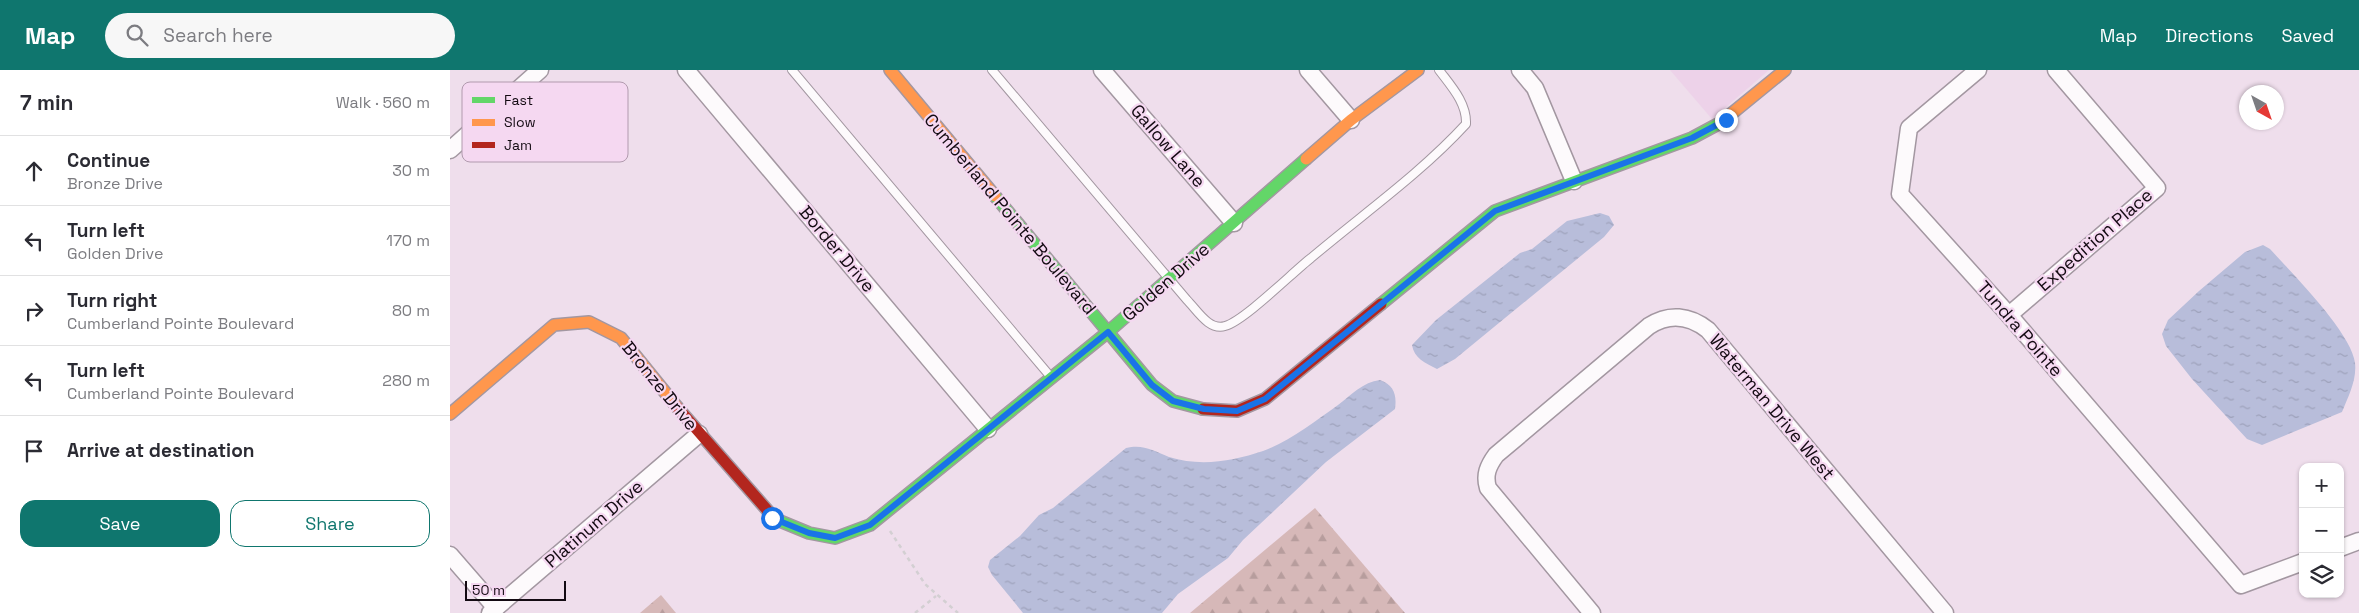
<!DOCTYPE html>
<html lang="en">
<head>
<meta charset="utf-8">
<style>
  :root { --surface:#fff; --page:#f7f7f7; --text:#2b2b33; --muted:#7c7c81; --line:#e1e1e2; --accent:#0f766e }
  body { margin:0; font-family:"Space Grotesk",sans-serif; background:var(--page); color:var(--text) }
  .controls { position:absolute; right:15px; bottom:15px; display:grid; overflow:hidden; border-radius:10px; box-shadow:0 1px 4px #0004 }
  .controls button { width:45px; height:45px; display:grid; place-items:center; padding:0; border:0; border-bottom:1px solid var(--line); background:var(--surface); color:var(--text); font:25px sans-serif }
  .compass { position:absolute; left:1789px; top:15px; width:45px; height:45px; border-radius:50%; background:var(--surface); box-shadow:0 1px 4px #0004; rotate:140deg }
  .scale { position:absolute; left:15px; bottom:12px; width:101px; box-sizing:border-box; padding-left:5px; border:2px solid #130a12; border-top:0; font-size:14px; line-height:18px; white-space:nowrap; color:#130a12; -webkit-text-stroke:4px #f5d8f1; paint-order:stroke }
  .stop { position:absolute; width:15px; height:15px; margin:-11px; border:4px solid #1a73e8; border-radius:50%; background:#fff }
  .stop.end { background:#1a73e8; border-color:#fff; box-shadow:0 1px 5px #0008 }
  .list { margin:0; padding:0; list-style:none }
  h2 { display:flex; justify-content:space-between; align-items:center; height:65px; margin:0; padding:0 20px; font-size:21px }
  h2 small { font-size:16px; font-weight:400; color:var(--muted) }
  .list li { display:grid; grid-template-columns:32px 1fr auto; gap:15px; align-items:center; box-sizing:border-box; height:70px; padding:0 20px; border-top:1px solid var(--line) }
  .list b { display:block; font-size:19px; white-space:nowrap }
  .list p { margin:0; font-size:16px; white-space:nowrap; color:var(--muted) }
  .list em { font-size:16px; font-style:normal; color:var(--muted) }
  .actions { display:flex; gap:10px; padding:15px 20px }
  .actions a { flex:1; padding:11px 0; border:1px solid var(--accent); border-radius:15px; text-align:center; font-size:18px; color:var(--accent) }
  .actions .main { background:var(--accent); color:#fff }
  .icon { flex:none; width:28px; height:28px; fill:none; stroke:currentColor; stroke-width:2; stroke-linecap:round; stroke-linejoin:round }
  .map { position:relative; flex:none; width:1909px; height:543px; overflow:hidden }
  header { display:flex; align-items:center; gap:30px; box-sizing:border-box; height:70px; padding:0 25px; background:var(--accent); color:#fff }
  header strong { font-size:24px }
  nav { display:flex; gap:28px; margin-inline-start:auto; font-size:18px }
  .search { width:350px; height:45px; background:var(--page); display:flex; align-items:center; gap:12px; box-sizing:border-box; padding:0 18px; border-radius:28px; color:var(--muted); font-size:19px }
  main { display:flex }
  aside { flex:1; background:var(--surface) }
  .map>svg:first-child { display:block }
  .built { fill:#edd2e9 }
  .forest { fill:url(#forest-firs) }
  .water { fill:url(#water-ripples) }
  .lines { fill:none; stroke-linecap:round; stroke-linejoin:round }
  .lane-casing { stroke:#a397a1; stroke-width:10 }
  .street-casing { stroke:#a397a1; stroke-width:19 }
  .fast-casing { stroke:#a397a1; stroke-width:14 }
  .slow-casing { stroke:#a397a1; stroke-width:14 }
  .jam-casing { stroke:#a397a1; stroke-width:14 }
  .path { stroke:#d3cfd2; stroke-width:2.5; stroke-dasharray:4 4; stroke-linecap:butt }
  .lane { stroke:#fdfafc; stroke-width:8 }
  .street { stroke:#fdfafc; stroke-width:16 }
  .fast { stroke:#63d668; stroke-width:11 }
  .slow { stroke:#ff974d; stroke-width:11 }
  .jam { stroke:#b3261e; stroke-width:11 }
  .route { stroke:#1a73e8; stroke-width:6 }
  .labels { text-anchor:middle; stroke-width:4.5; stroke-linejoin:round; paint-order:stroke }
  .street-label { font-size:18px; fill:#130a12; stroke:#f5d8f1 }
  .key { fill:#f5d8f1; stroke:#b19aae; stroke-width:1 }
  .key-label { font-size:14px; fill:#130a12 }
</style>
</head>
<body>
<header>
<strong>Map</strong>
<div class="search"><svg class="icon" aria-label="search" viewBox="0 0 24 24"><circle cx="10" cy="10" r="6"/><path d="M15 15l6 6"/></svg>Search here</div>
<nav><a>Map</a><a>Directions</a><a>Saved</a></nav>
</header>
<main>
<aside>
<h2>7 min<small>Walk · 560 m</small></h2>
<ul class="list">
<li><svg class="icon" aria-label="ahead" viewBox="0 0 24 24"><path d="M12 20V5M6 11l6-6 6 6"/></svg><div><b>Continue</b><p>Bronze Drive</p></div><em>30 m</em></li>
<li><svg class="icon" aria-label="left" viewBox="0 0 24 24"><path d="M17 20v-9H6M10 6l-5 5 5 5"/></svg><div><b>Turn left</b><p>Golden Drive</p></div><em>170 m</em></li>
<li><svg class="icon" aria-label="right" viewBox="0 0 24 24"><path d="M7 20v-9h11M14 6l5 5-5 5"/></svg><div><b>Turn right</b><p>Cumberland Pointe Boulevard</p></div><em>80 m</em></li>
<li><svg class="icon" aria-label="left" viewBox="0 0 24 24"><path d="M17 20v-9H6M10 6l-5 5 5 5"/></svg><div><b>Turn left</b><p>Cumberland Pointe Boulevard</p></div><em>280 m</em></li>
<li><svg class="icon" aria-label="arrive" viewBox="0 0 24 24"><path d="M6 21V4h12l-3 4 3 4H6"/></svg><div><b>Arrive at destination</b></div></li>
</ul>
<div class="actions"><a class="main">Save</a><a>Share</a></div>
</aside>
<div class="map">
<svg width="1909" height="543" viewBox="0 0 1909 543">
  <defs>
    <pattern id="forest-firs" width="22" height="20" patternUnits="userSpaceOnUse" patternTransform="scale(1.25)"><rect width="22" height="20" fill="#d6b8b8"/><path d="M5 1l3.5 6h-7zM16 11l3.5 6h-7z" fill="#b79d9d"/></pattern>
    <pattern id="water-ripples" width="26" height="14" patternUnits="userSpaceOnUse" patternTransform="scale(1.25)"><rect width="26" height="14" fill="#b8bdda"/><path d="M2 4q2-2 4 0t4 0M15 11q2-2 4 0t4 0" fill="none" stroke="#9da1ba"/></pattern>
  </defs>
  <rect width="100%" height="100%" fill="#efdeec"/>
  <polygon class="built" points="1220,0 1319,0 1262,49"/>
  <g class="forest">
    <polygon points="865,438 955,543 740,543"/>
    <polygon points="211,525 226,543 190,543"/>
  </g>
  <g class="water">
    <path d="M 1150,143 L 1159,146 L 1164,155 L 1154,167 L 1005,289 L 987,299 C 975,293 964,288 962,275 L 986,250 L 1070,183 L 1082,179 L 1117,151 Z"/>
    <path d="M 1813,175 L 1820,179 C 1841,202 1902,263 1905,293 C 1907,310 1898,327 1892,342 L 1812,375 L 1797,369 L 1742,309 L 1716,276 L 1712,264 L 1718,250 L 1749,221 L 1795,182 Z"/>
    <path d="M 930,310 C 944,315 947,325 945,339 L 876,392 L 793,470 L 778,488 L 728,524 L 712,543 L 573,543 L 542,505 L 538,497 L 540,490 L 570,466 L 589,445 L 603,438 L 676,378 C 694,374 703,381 719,387 C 751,397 783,391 813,381 C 840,371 864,352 888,335 C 901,325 913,312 930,310 Z"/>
  </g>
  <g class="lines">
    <defs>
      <g id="lane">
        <polyline points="342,0 600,306"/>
        <path d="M 542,0 L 737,230 C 747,240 759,261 775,256 C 794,251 843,202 861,188 C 913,144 970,104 1016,54 C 1017,33 1001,16 989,0"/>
      </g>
      <g id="street">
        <polyline points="236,0 538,359"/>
        <polyline points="652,0 784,153"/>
        <polyline points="858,0 901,50"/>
        <polyline points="1070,0 1085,18 1124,111"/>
        <polyline points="1528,0 1459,58 1450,124 1559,245 1791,515 1853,492"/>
        <polyline points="0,80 90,0"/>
        <polyline points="1559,245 1707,118 1606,0"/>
        <polyline points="1890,478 1909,471"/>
        <polyline points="0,485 46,538"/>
        <polyline points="40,543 249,364"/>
        <path d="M 1142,543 L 1038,418 C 1034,405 1038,396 1046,385 L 1199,256 C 1219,243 1239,245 1258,260 L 1495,543"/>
      </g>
      <g id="fast">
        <polyline points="545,126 702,315 723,331 753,339"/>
        <polyline points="931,234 1045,141 1242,68 1270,53"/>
        <polyline points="325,449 359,463 385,468 420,455 658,262 856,89"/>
      </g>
      <g id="slow">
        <polyline points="440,0 545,126"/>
        <polyline points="1270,53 1335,0"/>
        <polyline points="856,89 901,50 968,0"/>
        <polyline points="0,344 104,255 139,252 171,268 227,337"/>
      </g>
      <g id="jam">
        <polyline points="227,337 325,449"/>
        <polyline points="753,339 787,341 815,329 931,234"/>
      </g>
    </defs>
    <use href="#lane" class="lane-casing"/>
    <use href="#street" class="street-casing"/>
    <use href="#fast" class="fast-casing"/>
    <use href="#slow" class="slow-casing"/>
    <use href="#jam" class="jam-casing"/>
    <g class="path">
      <polyline points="440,461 475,514 508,543"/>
      <polyline points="465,543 486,526"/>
    </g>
    <use href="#lane" class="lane"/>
    <use href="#street" class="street"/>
    <use href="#fast" class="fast"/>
    <use href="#slow" class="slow"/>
    <use href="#jam" class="jam"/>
  </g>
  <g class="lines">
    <polyline class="route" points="322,448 359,463 385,468 420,455 658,262 702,315 723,331 754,339 787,341 815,329 1045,141 1242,68 1276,50"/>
  </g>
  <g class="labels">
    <g class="street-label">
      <text transform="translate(718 76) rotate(49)" y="6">Gallow Lane</text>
      <text transform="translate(560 144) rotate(50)" y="6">Cumberland Pointe Boulevard</text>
      <text transform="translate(1645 170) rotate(-41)" y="6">Expedition Place</text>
      <text transform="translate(387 179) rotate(50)" y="6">Border Drive</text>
      <text transform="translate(716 212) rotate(-41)" y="6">Golden Drive</text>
      <text transform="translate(1570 259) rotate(49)" y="6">Tundra Pointe</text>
      <text transform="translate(210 316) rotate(51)" y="6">Bronze Drive</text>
      <text transform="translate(1322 337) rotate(50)" y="6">Waterman Drive West</text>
      <text transform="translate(144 454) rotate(-41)" y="6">Platinum Drive</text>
    </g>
  </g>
  <rect x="12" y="12" width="166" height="80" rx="8" class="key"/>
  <rect x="22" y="27" width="23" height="6" fill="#63d668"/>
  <rect x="22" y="49" width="23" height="7" fill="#ff974d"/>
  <rect x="22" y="72" width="23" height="6" fill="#b3261e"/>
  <g class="key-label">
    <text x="54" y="35">Fast</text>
    <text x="54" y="57">Slow</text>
    <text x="54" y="80">Jam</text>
  </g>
</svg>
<div class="controls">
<button>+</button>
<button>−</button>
<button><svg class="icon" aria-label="layers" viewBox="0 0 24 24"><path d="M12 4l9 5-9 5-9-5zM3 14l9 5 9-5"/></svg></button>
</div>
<svg class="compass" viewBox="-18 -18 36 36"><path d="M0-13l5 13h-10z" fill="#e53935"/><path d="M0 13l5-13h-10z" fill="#7c7c81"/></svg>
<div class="scale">50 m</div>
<div class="stop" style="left:322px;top:448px"></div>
<div class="stop end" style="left:1276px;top:50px"></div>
</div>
</main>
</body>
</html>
